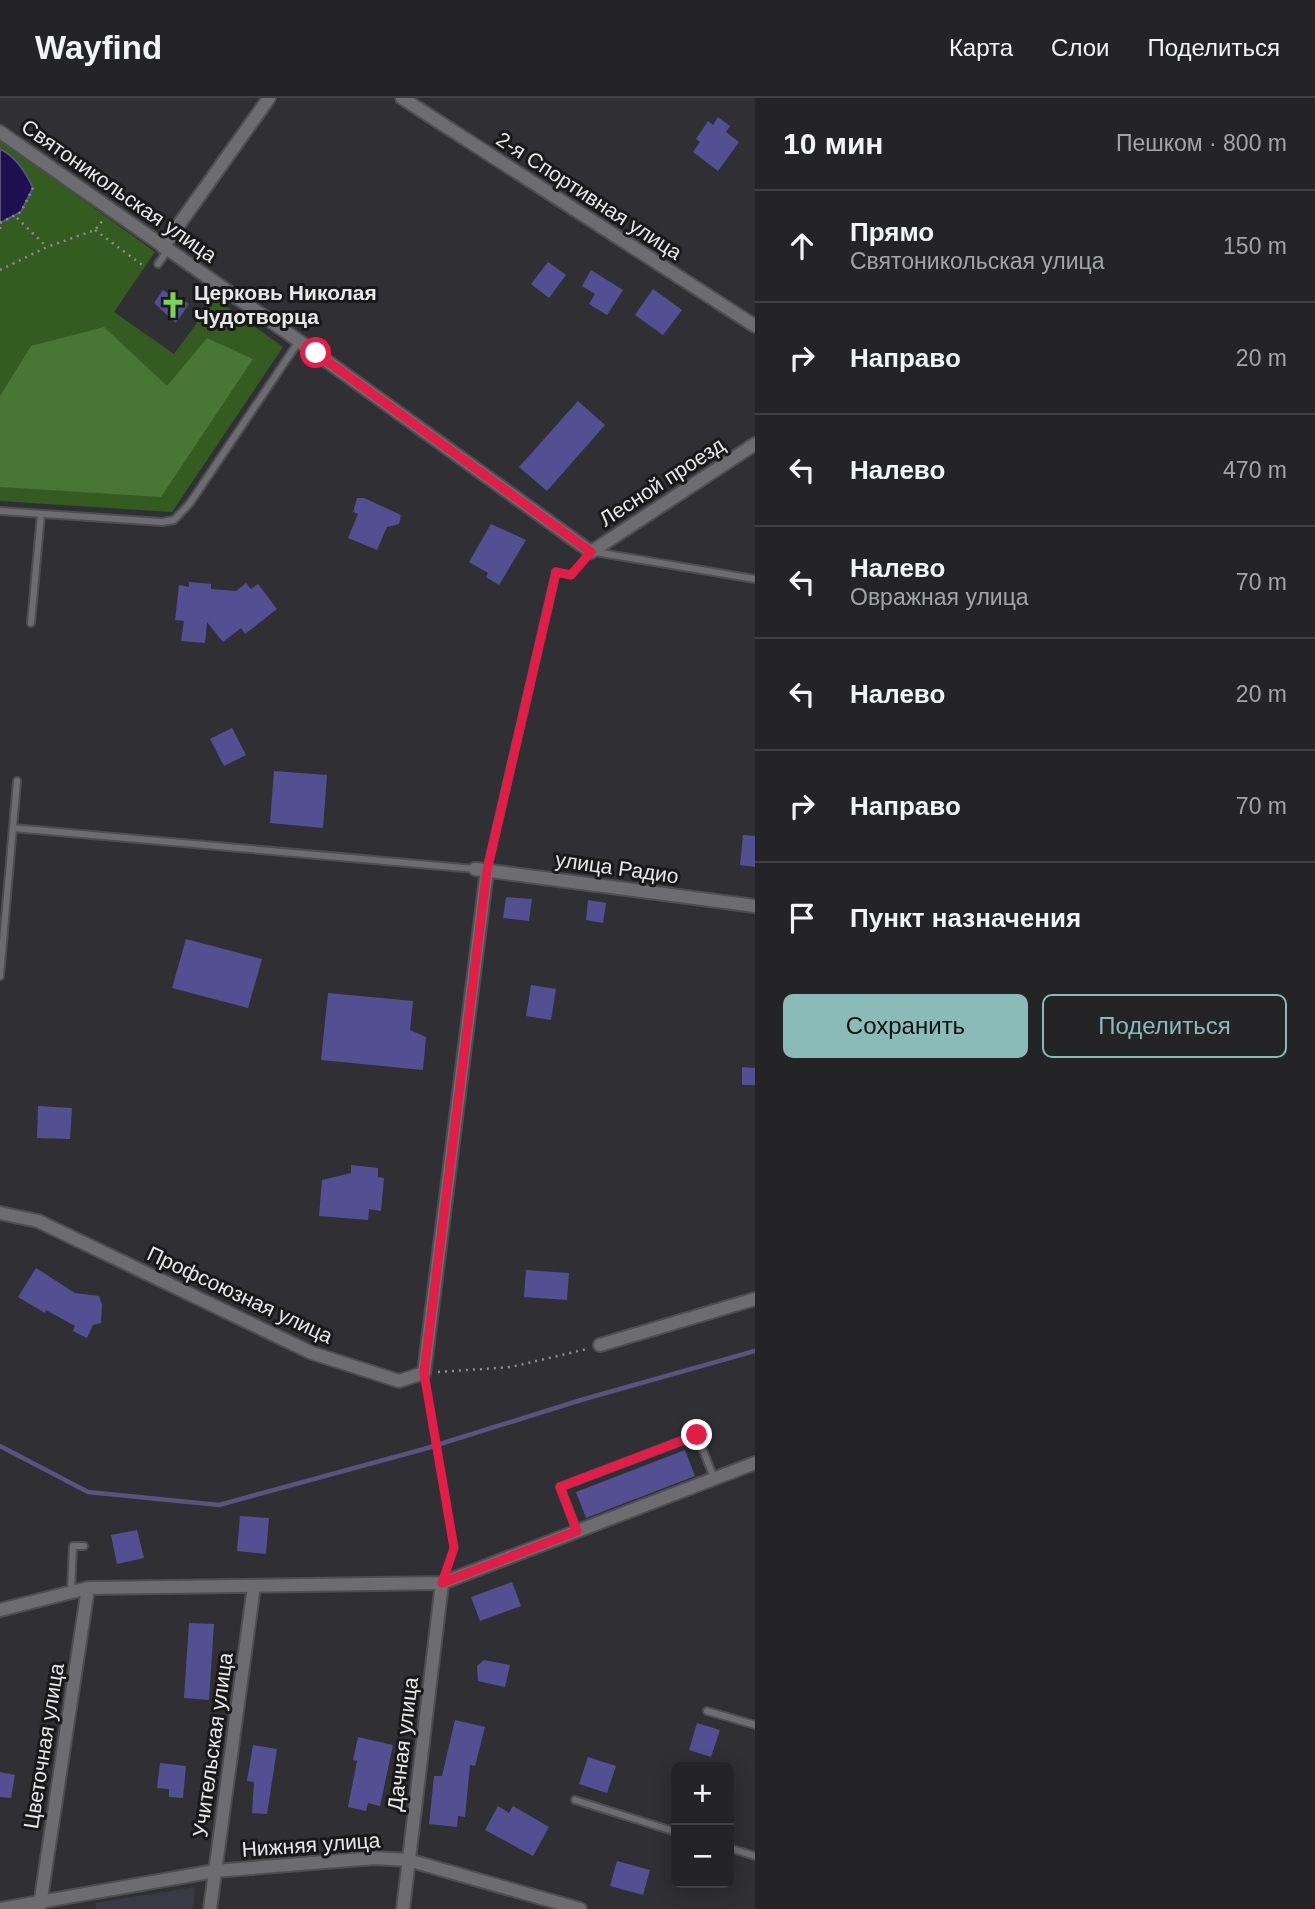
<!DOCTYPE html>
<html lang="ru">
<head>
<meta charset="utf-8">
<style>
  :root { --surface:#242427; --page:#2c2c2f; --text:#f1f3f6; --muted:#a3a4a7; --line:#414144; --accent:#8bbbb9 }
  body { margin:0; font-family:Helvetica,sans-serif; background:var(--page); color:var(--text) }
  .controls { position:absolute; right:21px; bottom:21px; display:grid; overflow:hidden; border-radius:10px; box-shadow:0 4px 18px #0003 }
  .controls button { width:63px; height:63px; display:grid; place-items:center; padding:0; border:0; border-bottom:2px solid var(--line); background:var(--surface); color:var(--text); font:35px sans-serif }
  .stop { position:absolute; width:21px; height:21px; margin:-16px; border:5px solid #e11d48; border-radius:50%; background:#fff }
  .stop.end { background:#e11d48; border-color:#fff; box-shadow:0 2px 7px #0008 }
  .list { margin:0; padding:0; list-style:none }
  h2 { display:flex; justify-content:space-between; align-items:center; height:91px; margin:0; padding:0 28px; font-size:30px }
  h2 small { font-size:23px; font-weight:400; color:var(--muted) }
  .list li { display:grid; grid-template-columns:46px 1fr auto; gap:21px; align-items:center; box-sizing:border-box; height:112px; padding:0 28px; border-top:2px solid var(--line) }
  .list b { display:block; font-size:26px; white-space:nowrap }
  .list p { margin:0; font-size:23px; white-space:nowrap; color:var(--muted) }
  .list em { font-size:23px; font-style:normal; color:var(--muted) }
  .actions { display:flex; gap:14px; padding:21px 28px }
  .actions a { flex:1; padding:16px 0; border:2px solid var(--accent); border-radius:10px; text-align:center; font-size:24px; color:var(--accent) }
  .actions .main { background:var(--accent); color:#111 }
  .icon { flex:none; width:38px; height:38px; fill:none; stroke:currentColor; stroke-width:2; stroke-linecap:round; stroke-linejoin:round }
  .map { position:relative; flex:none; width:755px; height:1811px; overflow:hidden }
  header { display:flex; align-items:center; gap:42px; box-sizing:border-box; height:98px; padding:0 35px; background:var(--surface); border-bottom:2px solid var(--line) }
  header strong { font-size:33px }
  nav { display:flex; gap:38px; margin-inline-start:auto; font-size:24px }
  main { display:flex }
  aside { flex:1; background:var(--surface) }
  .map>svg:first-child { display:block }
  .built { fill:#3a3a44 }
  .green { fill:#345b20 }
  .forest { fill:#4a7635 }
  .water { fill:#1e114f; stroke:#5b527e; stroke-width:2 }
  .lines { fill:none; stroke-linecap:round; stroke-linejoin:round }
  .stream { stroke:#5b527e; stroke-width:4.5 }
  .building { fill:#534f92 }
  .service-casing { stroke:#4e4e52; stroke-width:10 }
  .minor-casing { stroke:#4e4e52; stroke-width:16 }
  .path { stroke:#8e8e91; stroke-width:2.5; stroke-dasharray:2 5; stroke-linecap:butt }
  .service { stroke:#6d6d71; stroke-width:6 }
  .minor { stroke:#6d6d71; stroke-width:12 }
  .route { stroke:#e11d48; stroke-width:9 }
  .labels { text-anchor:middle; stroke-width:6; stroke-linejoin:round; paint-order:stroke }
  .street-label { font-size:21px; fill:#e8e8ea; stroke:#19191a }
  .poi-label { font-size:21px; font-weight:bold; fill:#e8e8ea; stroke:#19191a; text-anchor:start }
</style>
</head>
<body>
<header>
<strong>Wayfind</strong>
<nav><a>Карта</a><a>Слои</a><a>Поделиться</a></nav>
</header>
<main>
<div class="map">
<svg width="755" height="1811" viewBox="0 0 755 1811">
  <rect width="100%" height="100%" fill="#303034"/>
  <polygon class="built" points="195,1789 193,1811 96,1811 95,1805"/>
  <polygon class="green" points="0,42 155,154 114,214 174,256 215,200 283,249 172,414 0,403"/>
  <polygon class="forest" points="104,229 167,288 207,240 253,261 161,399 0,389 0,298 31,248"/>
  <path class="water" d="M 0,51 C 16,59 26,74 33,90 L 21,114 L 0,125 Z"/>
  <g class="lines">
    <polyline class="stream" points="0,1348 88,1394 219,1407 424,1351 581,1302 755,1253"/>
  </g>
  <g class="building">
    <polygon points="718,19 730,28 726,34 739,44 718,73 693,54 700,44 696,41 708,23 713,27"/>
    <polygon points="548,164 566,177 549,200 531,186"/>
    <polygon points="591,172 623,192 607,217 589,206 595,196 582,188"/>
    <polygon points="653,191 682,212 663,237 635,217"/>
    <polygon points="163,192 169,196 171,193 189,206 176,225 154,205"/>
    <polygon points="578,303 605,327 547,393 519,369"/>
    <polygon points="357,400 364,400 401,417 399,426 387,429 377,452 348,440 358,416 353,414"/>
    <polygon points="491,426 526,442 499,487 486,479 488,475 469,464"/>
    <polygon points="189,484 211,486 211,491 236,493 246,485 251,491 258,486 277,511 245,536 241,530 223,544 207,524 205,545 181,543 184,523 175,522 179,487 189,489"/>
    <polygon points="232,630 246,657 224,668 210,641"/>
    <polygon points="274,673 327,677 323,730 270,725"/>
    <polygon points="743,737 755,738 755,769 740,767"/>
    <polygon points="506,799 532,801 529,823 503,820"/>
    <polygon points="588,802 606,805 603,825 586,822"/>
    <polygon points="186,841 262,861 248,910 172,890"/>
    <polygon points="531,887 556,891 551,922 526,918"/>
    <polygon points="328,895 413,903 410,932 426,939 423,972 321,962"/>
    <polygon points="742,969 755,970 755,987 742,987"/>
    <polygon points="38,1008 72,1010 70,1041 37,1040"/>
    <polygon points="351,1067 378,1070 378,1079 384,1080 381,1113 369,1111 368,1122 319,1118 322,1082 351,1075"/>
    <polygon points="36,1170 75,1195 99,1198 102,1207 101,1225 93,1227 87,1240 73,1233 75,1228 46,1212 45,1215 18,1199"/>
    <polygon points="526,1172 569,1175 567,1202 524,1199"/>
    <polygon points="685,1352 695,1378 586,1420 576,1394"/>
    <polygon points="240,1418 269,1420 266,1456 237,1453"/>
    <polygon points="137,1432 144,1460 117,1466 111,1437"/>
    <polygon points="512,1484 521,1508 480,1523 471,1499"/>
    <polygon points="189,1525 214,1526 209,1602 184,1600"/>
    <polygon points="484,1562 510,1567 505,1589 478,1583 477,1568"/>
    <polygon points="455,1622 485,1629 475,1668 470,1667 465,1719 458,1718 457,1729 429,1726 434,1678 442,1678"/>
    <polygon points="697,1625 720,1632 711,1659 689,1652"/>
    <polygon points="358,1639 393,1647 380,1708 368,1705 366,1713 348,1709 357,1663 353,1662"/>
    <polygon points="253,1647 277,1651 267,1716 252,1715 254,1684 247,1683"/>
    <polygon points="588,1659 616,1668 607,1695 579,1686"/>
    <polygon points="160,1665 186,1668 183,1700 169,1699 169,1691 157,1690"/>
    <polygon points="0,1674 15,1677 11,1700 0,1699"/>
    <polygon points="498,1708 509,1715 513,1708 549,1729 533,1758 485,1732"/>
    <polygon points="617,1763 650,1772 643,1797 610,1788"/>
  </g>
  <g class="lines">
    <defs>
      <g id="service">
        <polyline points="158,166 168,152"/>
        <polyline points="0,413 162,424 174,422 190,405 299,243"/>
        <polyline points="595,454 755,481"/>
        <polyline points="31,525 41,416"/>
        <polyline points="13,730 475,771"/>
        <polyline points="487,772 556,474"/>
        <polyline points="0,878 17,683"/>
        <polyline points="577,1433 560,1389 697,1337 714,1380"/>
        <polyline points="71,1494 73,1448 84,1448"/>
        <polyline points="707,1613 755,1627"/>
        <polyline points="575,1702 676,1734"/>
        <polyline points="729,1750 755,1758"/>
      </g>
      <g id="minor">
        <polyline points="402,0 755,228"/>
        <polyline points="0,34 299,243 591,454 755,346"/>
        <polyline points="163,149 269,0"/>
        <polyline points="475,771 755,808"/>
        <polyline points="0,1115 38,1123 312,1255 399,1283 424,1275 487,772"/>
        <polyline points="600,1247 755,1201"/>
        <polyline points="0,1512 88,1490 442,1485 755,1365"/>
        <polyline points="40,1807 88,1490"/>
        <polyline points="0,1811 215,1773 375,1760 408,1762 580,1811"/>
        <polyline points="210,1811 254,1488"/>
        <polyline points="403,1811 442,1485"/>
      </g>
    </defs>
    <use href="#service" class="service-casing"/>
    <use href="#minor" class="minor-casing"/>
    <g class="path">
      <polyline points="17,120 47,149"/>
      <polyline points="0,125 21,114 33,90"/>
      <polyline points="0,129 1,135"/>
      <polyline points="95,132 145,169"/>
      <polyline points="0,172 47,149 95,132 103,122"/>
      <polyline points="566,476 571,477 582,464"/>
      <polyline points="438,1274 511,1269 587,1251"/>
      <polyline points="426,1288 454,1450 447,1470"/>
    </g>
    <use href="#service" class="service"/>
    <use href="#minor" class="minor"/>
  </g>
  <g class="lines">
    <polyline class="route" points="316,255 591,454 571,477 556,474 487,772 424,1275 454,1450 442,1485 577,1433 560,1389 697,1337"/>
  </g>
  <defs>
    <symbol id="church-bare" viewBox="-9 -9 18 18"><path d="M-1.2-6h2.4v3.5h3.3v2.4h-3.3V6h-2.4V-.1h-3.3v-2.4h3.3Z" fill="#7dd154" stroke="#19191a" stroke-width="2.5" paint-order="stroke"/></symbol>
  </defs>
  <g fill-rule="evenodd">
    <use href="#church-bare" x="154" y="188" width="38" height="38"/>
  </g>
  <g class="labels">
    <g class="street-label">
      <text transform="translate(119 93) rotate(35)" y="7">Святоникольская улица</text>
      <text transform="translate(589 98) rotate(33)" y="7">2-я Спортивная улица</text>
      <text transform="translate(662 384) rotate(-33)" y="7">Лесной проезд</text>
      <text transform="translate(617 770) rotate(8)" y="7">улица Радио</text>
      <text transform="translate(240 1197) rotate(25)" y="7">Профсоюзная улица</text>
      <text transform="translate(403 1646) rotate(-83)" y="7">Дачная улица</text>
      <text transform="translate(213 1647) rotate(-82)" y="7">Учительская улица</text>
      <text transform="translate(44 1648) rotate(-81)" y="7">Цветочная улица</text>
      <text transform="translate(311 1747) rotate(-4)" y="7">Нижняя улица</text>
    </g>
    <g class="poi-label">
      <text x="194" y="202">Церковь Николая<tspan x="194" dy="24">Чудотворца</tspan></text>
    </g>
  </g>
</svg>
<div class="controls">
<button>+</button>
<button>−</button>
</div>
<div class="stop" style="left:316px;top:255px"></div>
<div class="stop end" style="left:697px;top:1337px"></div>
</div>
<aside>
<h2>10 мин<small>Пешком · 800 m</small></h2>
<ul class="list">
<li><svg class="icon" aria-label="ahead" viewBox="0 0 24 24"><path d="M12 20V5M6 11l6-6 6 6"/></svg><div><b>Прямо</b><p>Святоникольская улица</p></div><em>150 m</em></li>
<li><svg class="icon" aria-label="right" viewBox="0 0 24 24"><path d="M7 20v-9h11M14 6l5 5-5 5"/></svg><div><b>Направо</b></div><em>20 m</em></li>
<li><svg class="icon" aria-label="left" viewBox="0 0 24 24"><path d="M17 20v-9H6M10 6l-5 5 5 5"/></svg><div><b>Налево</b></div><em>470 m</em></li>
<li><svg class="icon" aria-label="left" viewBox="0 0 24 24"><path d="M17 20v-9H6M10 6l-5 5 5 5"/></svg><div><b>Налево</b><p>Овражная улица</p></div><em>70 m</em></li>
<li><svg class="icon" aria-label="left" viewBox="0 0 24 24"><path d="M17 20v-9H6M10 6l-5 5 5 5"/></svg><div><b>Налево</b></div><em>20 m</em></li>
<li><svg class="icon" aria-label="right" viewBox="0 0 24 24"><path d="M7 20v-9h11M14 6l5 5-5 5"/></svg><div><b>Направо</b></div><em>70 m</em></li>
<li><svg class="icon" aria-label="arrive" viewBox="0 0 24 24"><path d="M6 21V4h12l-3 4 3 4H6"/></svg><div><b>Пункт назначения</b></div></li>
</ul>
<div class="actions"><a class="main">Сохранить</a><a>Поделиться</a></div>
</aside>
</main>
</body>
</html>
